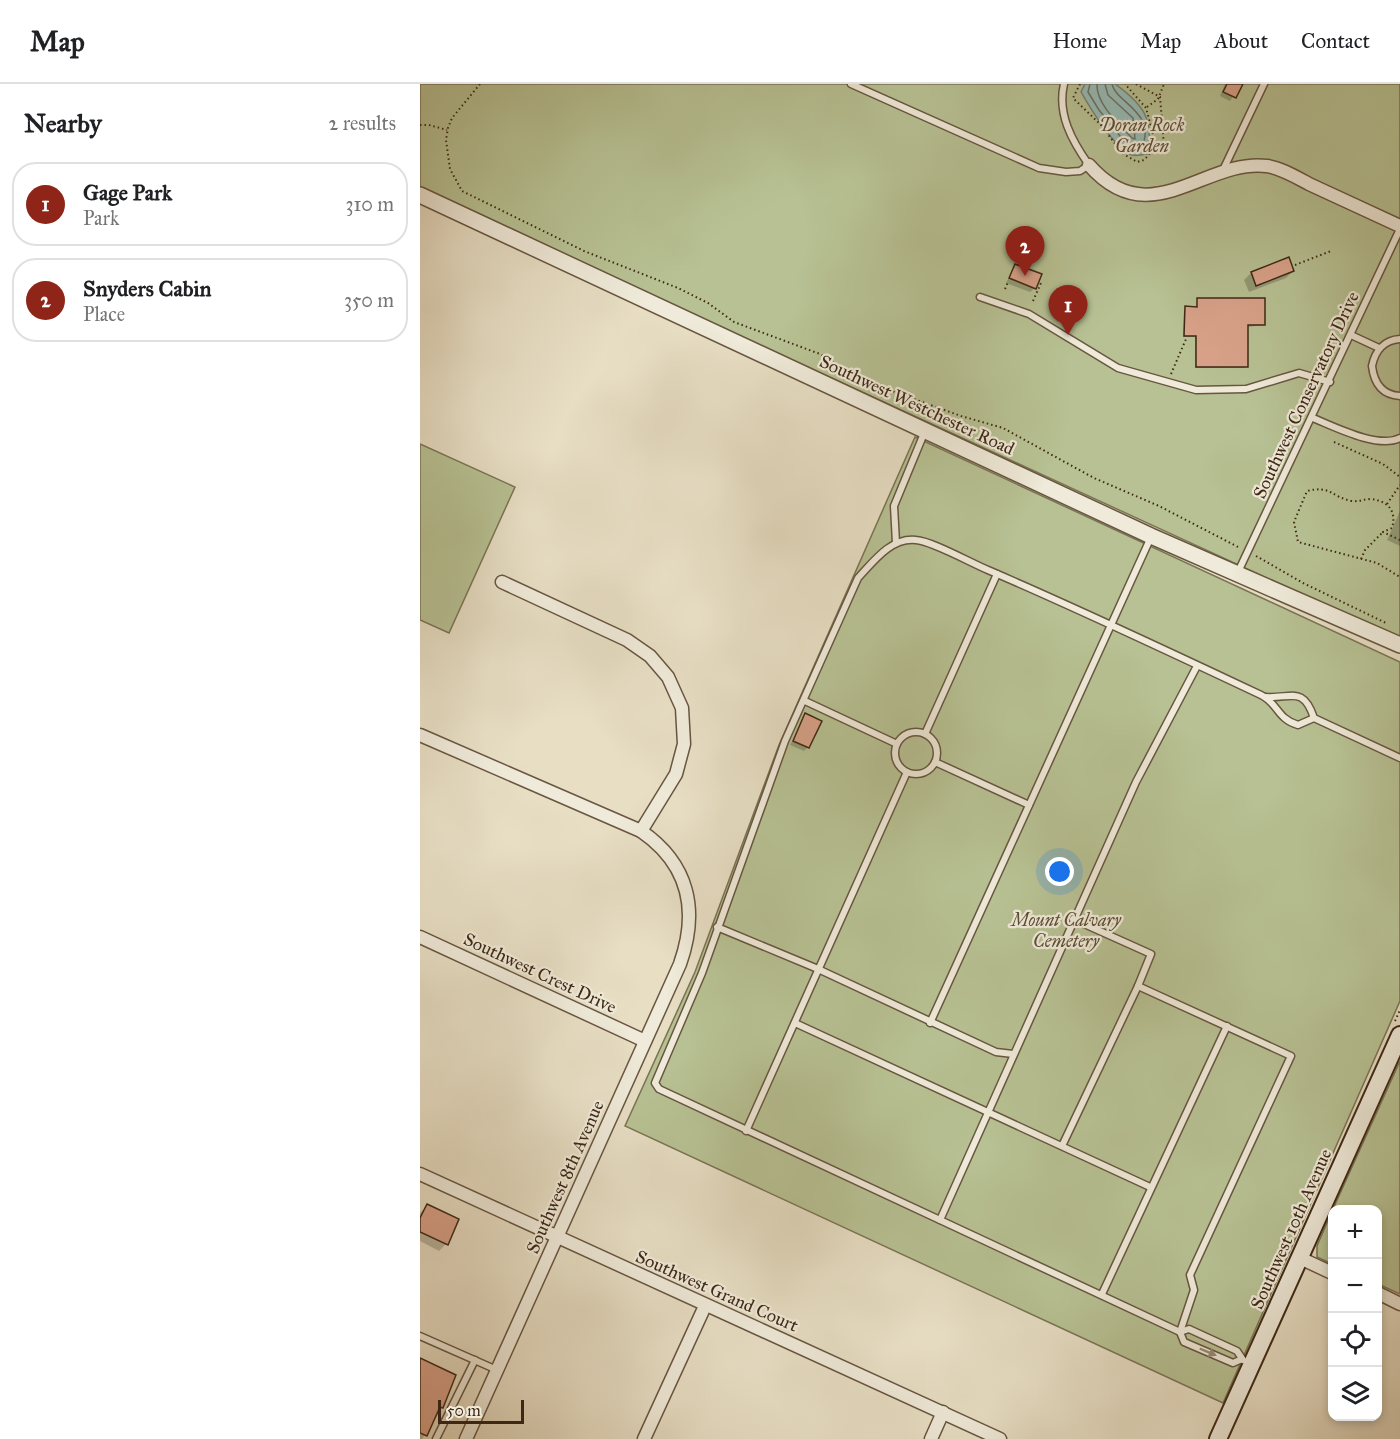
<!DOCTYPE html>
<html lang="en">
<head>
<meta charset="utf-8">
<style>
  :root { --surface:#fff; --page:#f6f6f6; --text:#202124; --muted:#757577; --line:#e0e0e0; --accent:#8f2418 }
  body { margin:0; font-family:"IM FELL Great Primer",serif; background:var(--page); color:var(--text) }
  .controls { position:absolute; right:18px; bottom:18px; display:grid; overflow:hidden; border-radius:12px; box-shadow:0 3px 9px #0003 }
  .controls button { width:54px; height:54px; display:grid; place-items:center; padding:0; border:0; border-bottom:2px solid var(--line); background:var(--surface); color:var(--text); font:30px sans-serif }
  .scale { position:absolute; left:18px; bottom:15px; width:86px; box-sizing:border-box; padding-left:6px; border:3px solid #3e2815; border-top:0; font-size:16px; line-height:21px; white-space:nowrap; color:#3e2815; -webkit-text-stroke:4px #efead9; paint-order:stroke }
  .you { position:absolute; left:640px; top:788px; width:21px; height:21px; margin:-15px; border:4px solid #fff; border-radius:50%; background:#1a73e8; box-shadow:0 0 0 9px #1a73e833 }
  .badge { display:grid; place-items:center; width:39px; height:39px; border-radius:50%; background:var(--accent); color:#fff; font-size:20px; font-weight:700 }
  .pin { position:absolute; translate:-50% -50px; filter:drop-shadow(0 2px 3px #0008) }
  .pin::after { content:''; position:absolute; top:32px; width:21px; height:18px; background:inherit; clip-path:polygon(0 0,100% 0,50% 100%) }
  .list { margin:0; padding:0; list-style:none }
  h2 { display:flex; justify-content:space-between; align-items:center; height:78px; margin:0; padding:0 24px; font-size:26px }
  h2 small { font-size:20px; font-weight:400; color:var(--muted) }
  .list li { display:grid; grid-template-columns:39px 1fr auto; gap:18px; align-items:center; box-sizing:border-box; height:84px; margin:0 12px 12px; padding:0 12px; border:2px solid var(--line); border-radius:24px }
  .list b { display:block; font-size:22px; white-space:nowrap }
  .list p { margin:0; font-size:20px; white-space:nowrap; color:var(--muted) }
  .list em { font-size:20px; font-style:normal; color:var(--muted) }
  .icon { flex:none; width:33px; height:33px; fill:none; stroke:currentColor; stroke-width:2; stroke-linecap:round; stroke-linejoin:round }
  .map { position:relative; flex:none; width:980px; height:1355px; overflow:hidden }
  header { display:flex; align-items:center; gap:36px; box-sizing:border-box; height:84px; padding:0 30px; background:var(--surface); border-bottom:2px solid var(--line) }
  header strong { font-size:28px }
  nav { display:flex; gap:33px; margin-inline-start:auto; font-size:21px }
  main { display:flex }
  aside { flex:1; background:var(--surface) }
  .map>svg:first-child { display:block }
  .green { fill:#b7c193; stroke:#7a7454; stroke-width:1.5 }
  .water { fill:#97bcb7; stroke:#738176; stroke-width:1.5 }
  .shadow { fill:#0003 }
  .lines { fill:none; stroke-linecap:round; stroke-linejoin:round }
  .shore { stroke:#6a7266; stroke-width:1.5 }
  .building { fill:#d9a28a; stroke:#3e2815; stroke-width:1.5 }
  .service-casing { stroke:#685641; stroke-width:9 }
  .minor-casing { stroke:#685641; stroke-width:15 }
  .tertiary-casing { stroke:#685641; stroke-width:18 }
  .secondary-casing { stroke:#3e2815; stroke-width:20 }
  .path { stroke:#3e2815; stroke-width:2; stroke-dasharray:1.5 3; stroke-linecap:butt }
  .service { stroke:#efead9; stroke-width:6 }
  .minor { stroke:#efead9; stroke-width:12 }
  .tertiary { stroke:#efead9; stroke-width:15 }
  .secondary { stroke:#efead9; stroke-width:16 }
  .oneway { fill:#968977 }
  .labels { text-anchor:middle; stroke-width:4.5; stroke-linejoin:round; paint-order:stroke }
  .park-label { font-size:18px; font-style:italic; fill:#5c4e34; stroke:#efead9 }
  .street-label { font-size:18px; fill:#3e2815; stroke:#efead9 }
</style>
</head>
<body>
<header>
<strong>Map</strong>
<nav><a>Home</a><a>Map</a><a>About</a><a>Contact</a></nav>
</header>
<main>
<aside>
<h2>Nearby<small>2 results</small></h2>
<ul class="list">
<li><span class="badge">1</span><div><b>Gage Park</b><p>Park</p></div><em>310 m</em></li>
<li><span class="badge">2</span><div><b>Snyders Cabin</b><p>Place</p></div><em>350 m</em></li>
</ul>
</aside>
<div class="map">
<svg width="980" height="1355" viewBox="0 0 980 1355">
  <rect width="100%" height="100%" fill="#e7dec4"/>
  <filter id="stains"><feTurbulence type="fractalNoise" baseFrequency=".00333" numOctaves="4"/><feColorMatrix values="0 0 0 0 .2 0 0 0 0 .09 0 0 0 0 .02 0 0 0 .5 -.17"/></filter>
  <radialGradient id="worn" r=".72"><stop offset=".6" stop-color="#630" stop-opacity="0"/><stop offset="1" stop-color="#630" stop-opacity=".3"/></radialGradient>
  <g class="green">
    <polygon points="0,0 980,0 980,555 0,105"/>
    <polygon points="495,353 980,578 980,917 803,1319 205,1042 275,888 359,661"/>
    <polygon points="0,360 95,403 29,549 0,536"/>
    <polygon points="980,977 980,1210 958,1200 958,1126 913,1125"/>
    <polygon points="912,1127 912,1180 897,1173 897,1162"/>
  </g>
  <path class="water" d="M 665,0 L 695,0 C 723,20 735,36 727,70 C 722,71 716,72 712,71 C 696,67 669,22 661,8 Z"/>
  <g class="shadow">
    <polygon points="805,0 821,0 810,17 800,12"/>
    <polygon points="868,175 873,187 866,194 829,208 824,196 831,189"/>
    <polygon points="595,182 615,204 610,208 586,199"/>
    <polygon points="777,216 844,241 827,243 825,284 775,284 775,253 763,253 764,226 776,224"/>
    <polygon points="980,427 980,462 967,456"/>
    <polygon points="386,631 388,663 384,667 370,661"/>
    <polygon points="7,1122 26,1160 19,1167 0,1157 0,1129"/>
    <polygon points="0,1276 22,1324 2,1355 0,1355"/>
  </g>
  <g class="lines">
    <g class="shore">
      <path d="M 670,0 L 668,8 L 679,26 L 708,62 L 721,64 C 739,30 695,18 692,0"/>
      <path d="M 677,0 C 676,20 699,40 712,54 L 715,55 L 713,34 L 688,11 L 685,0"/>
    </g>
  </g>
  <g class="building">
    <polygon points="807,0 823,0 816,14 803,8"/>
    <polygon points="869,173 874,187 836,202 831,188"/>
    <polygon points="595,180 622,190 616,205 589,194"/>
    <polygon points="777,214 845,214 845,241 828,241 828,283 776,283 776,252 764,252 765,222 777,223"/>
    <polygon points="385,629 402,637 389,664 373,657"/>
    <polygon points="7,1120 39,1135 28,1161 0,1148 0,1134"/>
    <polygon points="0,1274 36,1291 23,1324 20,1323 7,1352 0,1349"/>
  </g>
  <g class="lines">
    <defs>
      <g id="service">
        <path d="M 431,0 L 619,84 L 646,88 L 660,87 L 669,81 C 652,57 637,30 644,0"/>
        <polyline points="803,86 844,0"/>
        <polyline points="560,213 609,230 698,284 776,306 826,305 879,289 910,298"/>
        <polyline points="931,251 959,264"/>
        <path d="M 980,255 C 964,256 955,267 952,282 C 954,299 962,311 980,312"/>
        <path d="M 893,334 C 915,343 958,365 980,354"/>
        <polyline points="476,459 474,422 505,347"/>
        <polyline points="818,488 980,145"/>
        <path d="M 777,582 L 716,698 L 520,1136 L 239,1005 L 235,999 L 282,889 L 365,657 L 438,494 C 453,478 471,453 496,456 C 512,457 551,479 568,486 C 659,525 750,568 841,611 C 858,619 857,635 878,641 L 894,634"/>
        <path d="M 845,613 C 871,615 883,601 894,634 L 980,674"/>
        <polyline points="385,617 477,660"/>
        <circle cx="496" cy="669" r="21"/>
        <polyline points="505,650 577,490"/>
        <polyline points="515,678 609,721"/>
        <polyline points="653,835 731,870 718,902 871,972 770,1191 774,1206 760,1248 764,1258 813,1279 822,1275"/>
        <polyline points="297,843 398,885 576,968 593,970"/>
        <polyline points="375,939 730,1103"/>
        <polyline points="510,939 731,453"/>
        <polyline points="326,1047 487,688"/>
        <polyline points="642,1062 718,902"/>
        <polyline points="520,1136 760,1248 769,1245 817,1267 823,1276"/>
        <polyline points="682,1210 807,942"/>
        <polyline points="0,1252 77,1286"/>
        <polyline points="16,1355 55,1276"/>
      </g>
      <g id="minor">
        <path d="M 669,81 C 730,151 785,74 847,82 C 861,84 876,93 889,100 C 919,114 950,128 980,142"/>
        <polyline points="82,498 207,556 230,572 248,593 262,624 264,660 256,690 221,747"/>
        <path d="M 0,651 L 221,747 C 269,780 279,826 260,880 L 46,1355"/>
        <polyline points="0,853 225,957"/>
        <polyline points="0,1090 580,1355"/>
        <polyline points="880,1174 912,1189"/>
        <polyline points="958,1209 980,1220"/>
        <polyline points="224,1355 285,1222"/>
        <polyline points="511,1355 523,1328"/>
      </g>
      <polyline id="tertiary" points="0,111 731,452 980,561"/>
      <polyline id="secondary" points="798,1355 980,951"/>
    </defs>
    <use href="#service" class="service-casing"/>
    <use href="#minor" class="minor-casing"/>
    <use href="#tertiary" class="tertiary-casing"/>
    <use href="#secondary" class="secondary-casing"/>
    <g class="path">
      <polyline points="60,0 32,34 28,44 26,56 30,85 42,107 164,167 258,204 288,219 314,238 400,270 436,294 541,332 583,344 674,394 739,422 820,464"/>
      <polyline points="660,0 653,14 681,41 702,69 717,78 724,76 733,66 734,54 726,24 705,0"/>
      <polyline points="716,0 740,13 744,62"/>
      <polyline points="727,23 738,15 744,0"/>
      <polyline points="0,41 9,41 27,46"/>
      <polyline points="875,181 911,167"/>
      <polyline points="585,205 588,198"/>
      <polyline points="613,217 621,199"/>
      <polyline points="751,290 766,255"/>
      <polyline points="914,358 963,380 980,393"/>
      <polyline points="967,420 980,401"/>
      <path d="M 980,456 L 963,448 L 972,444 C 977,427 968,417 951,415 C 944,415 938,418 932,417 C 911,413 911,401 887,407 L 874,438 L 878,458 L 957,479 L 980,493"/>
      <polyline points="836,472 883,499 966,539"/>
      <polyline points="941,475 945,466 963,448"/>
      <polyline points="975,937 980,926"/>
    </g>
    <use href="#service" class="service"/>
    <use href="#minor" class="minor"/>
    <use href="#tertiary" class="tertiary"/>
    <use href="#secondary" class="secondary"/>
  </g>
  <defs><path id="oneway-solid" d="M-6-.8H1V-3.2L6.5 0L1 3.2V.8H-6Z" transform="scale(1.5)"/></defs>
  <use class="oneway" href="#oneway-solid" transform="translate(788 1268) rotate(23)"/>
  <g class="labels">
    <g class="park-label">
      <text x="722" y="47">Doran Rock<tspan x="722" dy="21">Garden</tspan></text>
      <text x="646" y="842">Mount Calvary<tspan x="646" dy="21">Cemetery</tspan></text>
    </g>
    <g class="street-label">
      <text transform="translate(886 311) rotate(-65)" y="6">Southwest Conservatory Drive</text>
      <text transform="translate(497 321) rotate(25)" y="6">Southwest Westchester Road</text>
      <text transform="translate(120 889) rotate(25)" y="6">Southwest Crest Drive</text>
      <text transform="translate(145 1093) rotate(-66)" y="6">Southwest 8th Avenue</text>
      <text transform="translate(871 1145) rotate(-66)" y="6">Southwest 10th Avenue</text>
      <text transform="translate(297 1207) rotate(24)" y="6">Southwest Grand Court</text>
    </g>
  </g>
  <rect width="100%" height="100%" filter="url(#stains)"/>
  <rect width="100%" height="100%" fill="url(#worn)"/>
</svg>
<div class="controls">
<button>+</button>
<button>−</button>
<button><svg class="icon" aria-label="locate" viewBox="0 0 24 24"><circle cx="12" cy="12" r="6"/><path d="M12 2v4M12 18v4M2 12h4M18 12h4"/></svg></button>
<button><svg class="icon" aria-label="layers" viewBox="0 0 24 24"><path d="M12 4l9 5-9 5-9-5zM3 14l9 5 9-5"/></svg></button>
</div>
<div class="scale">50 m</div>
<div class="you"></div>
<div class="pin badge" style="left:648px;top:251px">1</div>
<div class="pin badge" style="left:605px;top:192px">2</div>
</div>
</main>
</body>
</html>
